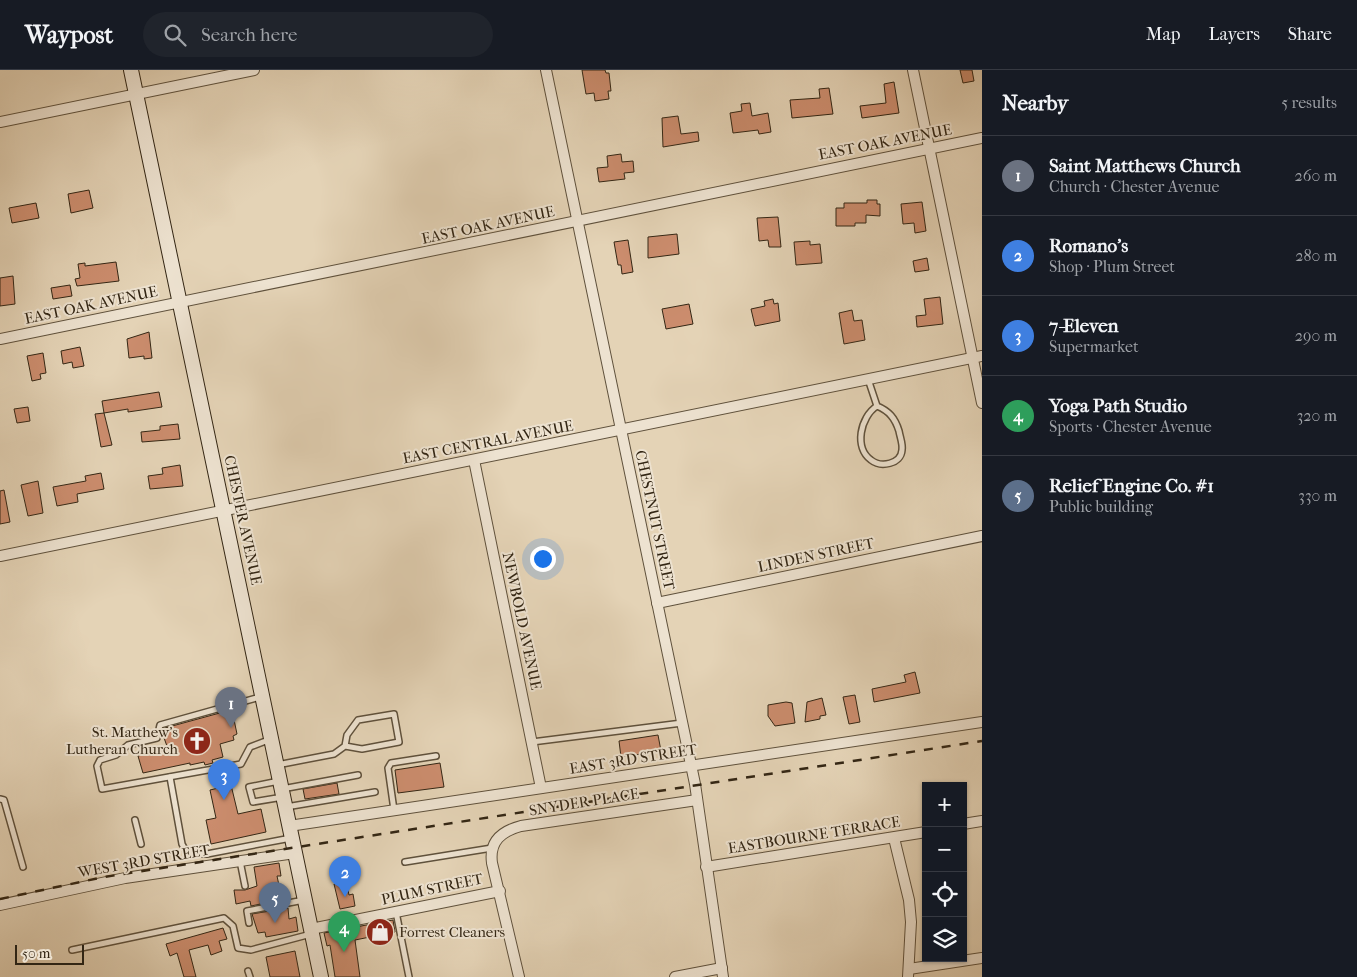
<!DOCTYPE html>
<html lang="en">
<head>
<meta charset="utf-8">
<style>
  :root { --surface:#171b24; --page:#20242c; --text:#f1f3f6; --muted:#9ea1a6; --line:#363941; --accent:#0b8043 }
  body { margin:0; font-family:"IM FELL French Canon",serif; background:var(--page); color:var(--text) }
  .controls { position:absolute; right:15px; bottom:15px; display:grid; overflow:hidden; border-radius:0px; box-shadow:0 1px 4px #0004 }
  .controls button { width:45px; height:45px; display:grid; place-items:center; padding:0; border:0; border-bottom:1px solid var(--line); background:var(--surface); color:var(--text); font:25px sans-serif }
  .scale { position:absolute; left:15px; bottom:12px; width:69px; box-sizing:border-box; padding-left:5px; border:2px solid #332614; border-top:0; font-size:14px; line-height:18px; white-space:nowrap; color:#332614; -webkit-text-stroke:4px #ede2d0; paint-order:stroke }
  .you { position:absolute; left:542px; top:488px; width:18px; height:18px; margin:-12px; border:4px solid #fff; border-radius:50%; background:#1a73e8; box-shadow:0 0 0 8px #1a73e833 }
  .badge { display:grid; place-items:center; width:32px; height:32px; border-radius:50%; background:var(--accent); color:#fff; font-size:16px; font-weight:700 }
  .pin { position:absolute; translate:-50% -41px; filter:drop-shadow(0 1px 2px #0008) }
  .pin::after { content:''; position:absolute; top:26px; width:18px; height:15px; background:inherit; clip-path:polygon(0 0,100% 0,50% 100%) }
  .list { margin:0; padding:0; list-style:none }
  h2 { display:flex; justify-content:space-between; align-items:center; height:65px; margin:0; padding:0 20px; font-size:21px }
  h2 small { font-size:16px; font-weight:400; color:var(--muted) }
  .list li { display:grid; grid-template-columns:32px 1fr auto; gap:15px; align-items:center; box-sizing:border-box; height:80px; padding:0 20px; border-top:1px solid var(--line) }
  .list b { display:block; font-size:19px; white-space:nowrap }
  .list p { margin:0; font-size:16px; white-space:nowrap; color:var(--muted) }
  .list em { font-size:16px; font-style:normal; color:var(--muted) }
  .icon { flex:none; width:28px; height:28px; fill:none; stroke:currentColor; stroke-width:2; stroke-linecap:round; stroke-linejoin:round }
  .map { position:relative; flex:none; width:982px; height:907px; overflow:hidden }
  header { display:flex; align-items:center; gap:30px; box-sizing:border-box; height:70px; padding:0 25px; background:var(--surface); border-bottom:1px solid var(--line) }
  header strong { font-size:24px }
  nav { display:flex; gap:28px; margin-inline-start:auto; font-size:18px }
  .search { width:350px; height:45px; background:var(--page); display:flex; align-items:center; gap:12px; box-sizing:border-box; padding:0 18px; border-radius:28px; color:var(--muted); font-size:19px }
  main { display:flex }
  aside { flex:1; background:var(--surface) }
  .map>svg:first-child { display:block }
  .building { fill:#cc8d6e; stroke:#332614 }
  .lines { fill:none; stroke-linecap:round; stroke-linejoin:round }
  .service-casing { stroke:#5f513c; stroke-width:8 }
  .minor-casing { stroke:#5f513c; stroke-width:12 }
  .secondary-casing { stroke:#332614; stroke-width:16 }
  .service { stroke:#ede2d0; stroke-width:5 }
  .minor { stroke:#ede2d0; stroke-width:10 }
  .secondary { stroke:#ede2d0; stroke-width:14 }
  .rail { stroke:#332614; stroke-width:2.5; stroke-dasharray:9 9; stroke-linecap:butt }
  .labels { text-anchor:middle; stroke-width:4; stroke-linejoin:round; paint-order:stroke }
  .street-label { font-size:15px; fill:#332614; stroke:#ede2d0 }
  .poi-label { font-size:15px; fill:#332614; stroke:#ede2d0; text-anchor:end }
</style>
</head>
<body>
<header>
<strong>Waypost</strong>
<div class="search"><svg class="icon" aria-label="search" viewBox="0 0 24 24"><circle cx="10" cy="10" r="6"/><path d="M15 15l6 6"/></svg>Search here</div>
<nav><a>Map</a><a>Layers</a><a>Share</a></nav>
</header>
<main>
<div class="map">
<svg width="982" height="907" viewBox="0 0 982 907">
  <rect width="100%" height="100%" fill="#e4d3b6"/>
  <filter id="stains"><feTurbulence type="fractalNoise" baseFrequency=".004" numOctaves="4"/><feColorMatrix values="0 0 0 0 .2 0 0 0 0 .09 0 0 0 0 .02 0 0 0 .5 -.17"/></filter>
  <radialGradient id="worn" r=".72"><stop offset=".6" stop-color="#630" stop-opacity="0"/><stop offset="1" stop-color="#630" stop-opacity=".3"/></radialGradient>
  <g class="building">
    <polygon points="582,0 605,0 606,3 609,3 611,21 608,21 609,29 595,31 594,23 586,24"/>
    <polygon points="960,0 972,0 974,11 963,13"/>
    <polygon points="894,12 899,43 862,48 860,36 886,33 884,14"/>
    <polygon points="829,18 833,44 792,48 790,30 820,28 819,19"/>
    <polygon points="750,33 752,46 768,43 771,62 759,64 758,60 733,63 730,43 742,41 741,34"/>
    <polygon points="678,46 681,64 698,62 699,71 663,77 662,48"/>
    <polygon points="621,84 622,92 633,91 634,102 624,103 625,109 599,112 597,98 608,97 607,86"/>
    <polygon points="89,120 93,138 71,143 68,124"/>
    <polygon points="867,130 877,130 877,134 880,134 880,146 866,145 866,153 855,153 855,156 836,156 836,138 844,138 844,133 867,133"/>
    <polygon points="922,132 926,161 915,163 914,153 903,154 901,134"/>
    <polygon points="36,133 39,148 12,153 9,138"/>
    <polygon points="778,147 781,177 769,177 768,170 759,171 757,148"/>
    <polygon points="677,164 679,184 648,188 648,167"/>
    <polygon points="628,170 633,202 622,204 621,195 618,195 614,172"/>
    <polygon points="810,171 810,175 820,174 822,193 796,195 794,172"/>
    <polygon points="927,188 929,200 915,202 913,191"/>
    <polygon points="116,192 119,211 77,216 75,209 80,208 78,194 85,193 85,196"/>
    <polygon points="13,206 15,234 0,236 0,208"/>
    <polygon points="70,215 72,226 53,229 51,218"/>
    <polygon points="940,227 943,254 917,257 916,246 926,245 924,229"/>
    <polygon points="773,229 774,234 778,233 780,251 755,256 751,239 765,236 764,231"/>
    <polygon points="689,234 693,254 666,259 662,239"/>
    <polygon points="852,240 854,251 862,250 865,270 844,274 839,243"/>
    <polygon points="149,262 152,288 144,289 144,286 129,288 127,269"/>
    <polygon points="80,277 84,296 73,298 72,292 63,294 61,281"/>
    <polygon points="43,283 46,303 40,304 41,309 32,311 27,286"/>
    <polygon points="159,322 162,337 128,342 128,339 104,343 102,331"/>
    <polygon points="28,337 30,351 17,353 14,339"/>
    <polygon points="104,343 112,375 101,377 95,344"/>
    <polygon points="178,354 180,369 142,372 141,362 160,360 160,356"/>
    <polygon points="180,395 183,416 150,419 148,406 163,404 162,398"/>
    <polygon points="101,403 104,419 77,424 78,432 57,436 53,417 86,411 85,406"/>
    <polygon points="38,411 43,443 28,446 21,415"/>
    <polygon points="4,420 10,452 0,454 0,421"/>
    <polygon points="915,602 920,623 874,632 872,619 906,612 904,605"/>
    <polygon points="855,625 860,652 849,654 843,627"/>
    <polygon points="822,628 826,645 820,646 820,649 805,652 807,632"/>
    <polygon points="786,632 792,633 795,653 775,656 768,646 768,635"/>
    <polygon points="227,641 228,646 233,645 237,664 233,666 234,670 220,674 223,687 212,690 213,693 205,695 204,692 190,695 190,693 143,703 138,686 168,679 163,665 165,658"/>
    <polygon points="658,665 661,681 621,687 619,671"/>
    <polygon points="440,693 444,717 398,723 395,700"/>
    <polygon points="337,713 339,724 305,729 303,719"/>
    <polygon points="231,715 238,744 261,739 266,762 211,774 206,750 216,748 210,720"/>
    <polygon points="279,793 281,806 277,806 280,820 268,823 270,832 251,836 250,831 236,834 234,820 245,820 257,816 254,797"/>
    <polygon points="346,811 349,825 353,824 355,836 340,839 334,814"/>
    <polygon points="288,838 289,849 296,847 298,861 266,867 265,862 258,863 252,844"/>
    <polygon points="393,850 395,862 355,870 360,907 335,907 330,875 327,876 324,863"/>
    <polygon points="223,858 227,869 219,871 222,881 211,885 208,875 189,880 196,907 184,907 177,883 170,886 166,874"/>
    <polygon points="295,881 300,907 270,907 266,887"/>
  </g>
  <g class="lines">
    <defs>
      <g id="service">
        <path d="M 868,309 L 877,336 C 860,347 854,378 871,390 C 881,398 901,394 902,380 C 903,374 900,367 899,361 C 895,348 889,341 877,336"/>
        <polyline points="260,627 160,655 157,668 128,675 116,685 100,690 97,696 102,719 241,694 250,677 271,669"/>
        <polyline points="532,672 682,653"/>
        <polyline points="277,695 334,684 345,676 347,665 358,650 394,644 399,672 362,679 345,676"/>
        <path d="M 170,707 L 182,774 C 187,785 195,784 207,784 L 291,768"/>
        <polyline points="279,711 249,717 253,732 283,727"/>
        <polyline points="282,719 358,705"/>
        <polyline points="0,729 4,730 23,797"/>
        <polyline points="286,737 375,722"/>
        <polyline points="394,740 388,698 391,693 436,686"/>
        <polyline points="135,750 141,774"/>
        <polyline points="240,791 245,816"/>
        <polyline points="405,792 492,778"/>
        <polyline points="396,842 409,907"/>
        <polyline points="249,853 247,841 304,830"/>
        <polyline points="72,880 224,848 233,856 238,878 251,880 311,864"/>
        <polyline points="248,901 250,907"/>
      </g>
      <g id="minor">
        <polyline points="546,0 695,714 723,907"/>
        <polyline points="913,0 982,333"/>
        <polyline points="0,52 254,0"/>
        <polyline points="0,269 982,68"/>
        <polyline points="474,390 541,718"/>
        <polyline points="0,486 982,286"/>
        <polyline points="657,533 982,466"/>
        <polyline points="963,754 982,751"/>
        <polyline points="289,756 982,652"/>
        <polyline points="894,768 909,830 911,852 908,907"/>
        <polyline points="706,797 926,762"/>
        <polyline points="0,835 125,808 295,783"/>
        <polyline points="311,859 500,821"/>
        <polyline points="909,899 982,888"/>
        <path d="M 519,907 L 492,793 C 489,771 502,761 521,756 L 697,730"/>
        <polyline points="675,907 722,898"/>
      </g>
      <polyline id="secondary" points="131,0 321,907"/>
    </defs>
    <use href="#service" class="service-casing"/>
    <use href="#minor" class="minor-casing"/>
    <use href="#secondary" class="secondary-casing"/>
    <use href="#service" class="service"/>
    <use href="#minor" class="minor"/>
    <use href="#secondary" class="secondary"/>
    <polyline class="rail" points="0,829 104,807 982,671"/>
  </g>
  <defs>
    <symbol id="church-disc" viewBox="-11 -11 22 22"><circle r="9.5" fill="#8f2418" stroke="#ede2d0"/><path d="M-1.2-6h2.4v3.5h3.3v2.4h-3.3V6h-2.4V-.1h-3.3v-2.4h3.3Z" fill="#fff"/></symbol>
    <symbol id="shop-disc" viewBox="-11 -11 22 22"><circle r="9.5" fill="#8f2418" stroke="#ede2d0"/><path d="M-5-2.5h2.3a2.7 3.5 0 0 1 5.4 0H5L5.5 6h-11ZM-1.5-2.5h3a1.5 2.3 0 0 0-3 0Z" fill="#fff"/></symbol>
  </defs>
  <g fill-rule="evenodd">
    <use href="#church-disc" x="181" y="655" width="32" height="32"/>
    <use href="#shop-disc" x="364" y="846" width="32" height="32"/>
  </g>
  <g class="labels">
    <g class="street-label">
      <text transform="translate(885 72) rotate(-11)" y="5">EAST OAK AVENUE</text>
      <text transform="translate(488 155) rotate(-12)" y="5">EAST OAK AVENUE</text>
      <text transform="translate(91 235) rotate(-12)" y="5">EAST OAK AVENUE</text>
      <text transform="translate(488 372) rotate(-11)" y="5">EAST CENTRAL AVENUE</text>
      <text transform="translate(243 450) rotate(78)" y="5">CHESTER AVENUE</text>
      <text transform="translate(655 450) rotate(78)" y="5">CHESTNUT STREET</text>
      <text transform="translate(816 485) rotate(-12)" y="5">LINDEN STREET</text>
      <text transform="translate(522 551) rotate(78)" y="5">NEWBOLD AVENUE</text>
      <text transform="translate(633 689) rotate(-9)" y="5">EAST 3RD STREET</text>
      <text transform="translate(584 732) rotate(-9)" y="5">SNYDER PLACE</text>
      <text transform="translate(814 765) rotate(-9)" y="5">EASTBOURNE TERRACE</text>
      <text transform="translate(144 791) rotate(-10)" y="5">WEST 3RD STREET</text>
      <text transform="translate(432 819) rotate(-12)" y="5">PLUM STREET</text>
    </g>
    <g class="poi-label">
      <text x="178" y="667">St. Matthew's<tspan x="178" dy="17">Lutheran Church</tspan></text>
      <text x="399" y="867" text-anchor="start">Forrest Cleaners</text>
    </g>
  </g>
  <rect width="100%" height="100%" filter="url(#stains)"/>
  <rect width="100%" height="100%" fill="url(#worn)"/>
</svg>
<div class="controls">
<button>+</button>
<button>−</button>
<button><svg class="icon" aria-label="locate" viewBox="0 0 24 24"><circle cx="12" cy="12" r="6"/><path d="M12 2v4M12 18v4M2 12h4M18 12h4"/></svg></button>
<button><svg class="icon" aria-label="layers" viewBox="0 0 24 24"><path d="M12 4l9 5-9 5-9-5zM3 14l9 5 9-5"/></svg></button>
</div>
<div class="scale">50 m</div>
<div class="you"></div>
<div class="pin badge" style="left:231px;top:658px;background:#6b7280">1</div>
<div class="pin badge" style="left:345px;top:827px;background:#3f7fe0">2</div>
<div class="pin badge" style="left:224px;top:730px;background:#3f7fe0">3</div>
<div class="pin badge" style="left:344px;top:882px;background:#2e9e5b">4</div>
<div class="pin badge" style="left:275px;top:853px;background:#5c6f8a">5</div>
</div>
<aside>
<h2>Nearby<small>5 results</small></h2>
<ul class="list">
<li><span class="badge" style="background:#6b7280">1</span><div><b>Saint Matthews Church</b><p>Church · Chester Avenue</p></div><em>260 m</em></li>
<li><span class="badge" style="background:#3f7fe0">2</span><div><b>Romano's</b><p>Shop · Plum Street</p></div><em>280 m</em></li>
<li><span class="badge" style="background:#3f7fe0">3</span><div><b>7-Eleven</b><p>Supermarket</p></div><em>290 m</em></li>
<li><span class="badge" style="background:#2e9e5b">4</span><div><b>Yoga Path Studio</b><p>Sports · Chester Avenue</p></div><em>320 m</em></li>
<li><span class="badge" style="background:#5c6f8a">5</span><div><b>Relief Engine Co. #1</b><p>Public building</p></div><em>330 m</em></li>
</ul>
</aside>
</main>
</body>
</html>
